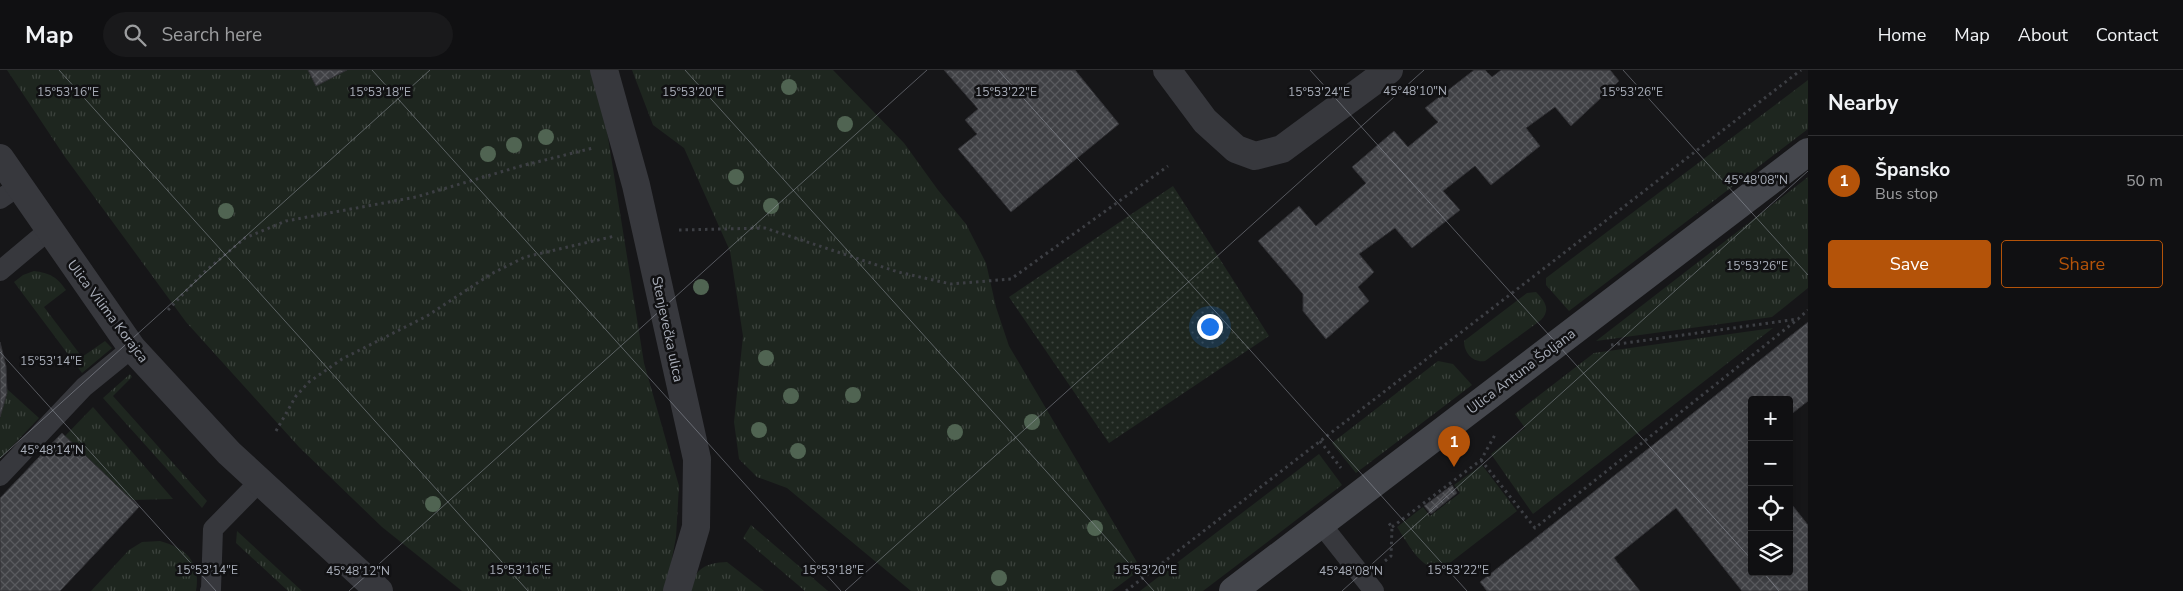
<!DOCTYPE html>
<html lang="en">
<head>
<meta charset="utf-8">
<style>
  :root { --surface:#101012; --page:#19191b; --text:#f1f3f6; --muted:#9c9d9f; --line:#303032; --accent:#b45309 }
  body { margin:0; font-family:"Nunito Sans",sans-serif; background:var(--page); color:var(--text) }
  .controls { position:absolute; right:15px; bottom:15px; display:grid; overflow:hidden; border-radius:5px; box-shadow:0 2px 8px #0003 }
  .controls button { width:45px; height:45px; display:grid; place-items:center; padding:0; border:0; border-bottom:1px solid var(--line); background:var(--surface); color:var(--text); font:25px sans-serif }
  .you { position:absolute; left:1209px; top:256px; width:18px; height:18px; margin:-12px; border:4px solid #fff; border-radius:50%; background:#1a73e8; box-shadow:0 0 0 8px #1a73e833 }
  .badge { display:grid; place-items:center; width:32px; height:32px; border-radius:50%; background:var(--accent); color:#fff; font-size:16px; font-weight:700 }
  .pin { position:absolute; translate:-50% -41px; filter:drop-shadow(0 1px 2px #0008) }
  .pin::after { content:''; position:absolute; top:26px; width:18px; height:15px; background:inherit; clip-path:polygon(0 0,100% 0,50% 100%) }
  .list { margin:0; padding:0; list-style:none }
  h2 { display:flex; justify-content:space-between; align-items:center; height:65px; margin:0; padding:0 20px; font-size:21px }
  h2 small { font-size:16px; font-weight:400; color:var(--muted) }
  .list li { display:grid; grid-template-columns:32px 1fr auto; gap:15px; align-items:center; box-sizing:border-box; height:90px; padding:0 20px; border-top:1px solid var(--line) }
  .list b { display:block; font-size:19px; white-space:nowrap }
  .list p { margin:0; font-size:16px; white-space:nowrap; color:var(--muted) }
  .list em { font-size:16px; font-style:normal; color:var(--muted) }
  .actions { display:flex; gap:10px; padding:15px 20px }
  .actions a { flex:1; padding:11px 0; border:1px solid var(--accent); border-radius:5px; text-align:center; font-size:18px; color:var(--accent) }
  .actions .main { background:var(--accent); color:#fff }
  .icon { flex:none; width:28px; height:28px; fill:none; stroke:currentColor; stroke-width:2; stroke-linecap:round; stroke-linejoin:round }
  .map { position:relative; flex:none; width:1808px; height:521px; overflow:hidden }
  header { display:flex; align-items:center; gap:30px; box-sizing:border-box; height:70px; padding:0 25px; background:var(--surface); border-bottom:1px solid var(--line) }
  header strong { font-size:24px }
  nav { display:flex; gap:28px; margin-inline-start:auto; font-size:18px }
  .search { width:350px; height:45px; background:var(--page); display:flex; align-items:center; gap:12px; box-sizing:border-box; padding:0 18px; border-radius:28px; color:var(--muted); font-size:19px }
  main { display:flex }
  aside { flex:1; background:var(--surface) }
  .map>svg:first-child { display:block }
  .grass { fill:url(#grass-tufts) }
  .park { fill:url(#park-dots) }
  .building { fill:url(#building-cross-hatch); stroke:#303034 }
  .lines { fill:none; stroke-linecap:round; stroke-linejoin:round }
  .path { stroke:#3d3f44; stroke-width:3; stroke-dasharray:2.5 4; stroke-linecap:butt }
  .lane { stroke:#37383d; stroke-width:20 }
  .street { stroke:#37383d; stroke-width:28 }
  .secondary { stroke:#45474d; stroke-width:28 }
  .tree { fill:#506452 }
  .ticks { fill:none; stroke:#a8adb8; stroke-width:1; stroke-opacity:0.45 }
  .labels { text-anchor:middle; stroke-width:5; stroke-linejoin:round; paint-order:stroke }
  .street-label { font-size:14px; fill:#a8adb8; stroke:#111113 }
  .ticks-label { font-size:12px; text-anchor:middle; fill:#a8adb8; stroke:#111113; stroke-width:5; stroke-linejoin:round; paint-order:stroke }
</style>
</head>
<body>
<header>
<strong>Map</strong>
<div class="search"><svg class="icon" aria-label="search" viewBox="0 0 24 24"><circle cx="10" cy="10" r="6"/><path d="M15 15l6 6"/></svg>Search here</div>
<nav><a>Home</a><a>Map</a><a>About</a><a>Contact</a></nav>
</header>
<main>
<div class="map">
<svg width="1808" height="521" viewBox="0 0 1808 521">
  <defs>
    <pattern id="grass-tufts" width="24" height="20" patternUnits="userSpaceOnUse" patternTransform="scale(1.25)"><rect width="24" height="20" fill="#1e261f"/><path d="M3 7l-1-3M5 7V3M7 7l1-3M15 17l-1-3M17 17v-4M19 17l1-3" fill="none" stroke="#3c433d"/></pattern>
    <pattern id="park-dots" width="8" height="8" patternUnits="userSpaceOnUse" patternTransform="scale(1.25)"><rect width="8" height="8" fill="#1e261f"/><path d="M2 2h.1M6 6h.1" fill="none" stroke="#3c433d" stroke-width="1.8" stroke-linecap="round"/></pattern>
    <pattern id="building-cross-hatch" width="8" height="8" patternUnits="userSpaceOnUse" patternTransform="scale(1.25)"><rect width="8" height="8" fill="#404145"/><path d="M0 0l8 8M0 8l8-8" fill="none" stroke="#595a5e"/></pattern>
  </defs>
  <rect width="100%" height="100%" fill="#161618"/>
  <g class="grass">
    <polygon points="7,0 591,0 603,36 644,293 679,416 676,467 666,521 462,521 382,457 299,377 186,252 65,87"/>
    <polygon points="632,0 833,0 904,73 938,120 966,154 986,193 996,237 1009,276 1141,499 1112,521 911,521 787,418 757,407 739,389 734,352 743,266 730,181 684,78 653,55"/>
    <polygon points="1808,10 1808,59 1569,241 1546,215 1546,208"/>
    <polygon points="1808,107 1808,218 1772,247 1596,271"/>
    <path d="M 34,201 C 50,203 57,207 66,220 L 44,237 L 82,287 L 105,271 L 112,278 L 82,303 L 14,212 L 23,205 Z"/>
    <path d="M 1536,222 C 1545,231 1551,240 1541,250 L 1485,291 C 1473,293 1464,283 1464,271 L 1527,223 Z"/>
    <polygon points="1773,258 1533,444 1491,384 1525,358 1515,344 1594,283"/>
    <polygon points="1438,291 1453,294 1472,315 1356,403 1332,373"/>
    <polygon points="130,304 132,307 113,326 207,431 202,438 103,328"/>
    <polygon points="7,319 39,348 0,389 0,347"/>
    <polygon points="93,337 173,429 132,430 65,366"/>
    <polygon points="1319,384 1342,415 1203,521 1140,521"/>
    <path d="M 1482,395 L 1517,441 L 1442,499 C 1422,502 1407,472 1397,457 L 1423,437 L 1430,446 L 1460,423 L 1454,415 Z"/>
    <polygon points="751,455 828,521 805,521 743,468"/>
    <polygon points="237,461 302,521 288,521 236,473"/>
    <path d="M 160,471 C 186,478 201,492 196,521 L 91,521 L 129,480 L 142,472 Z"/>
    <path d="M 727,492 L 764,521 L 690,521 C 694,498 706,493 727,492 Z"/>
  </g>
  <polygon class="park" points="1173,116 1269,266 1109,373 1009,227"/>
  <g class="building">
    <polygon points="308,0 347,0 316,16"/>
    <polygon points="944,0 1075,0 1119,54 1011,142 958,79 977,64 965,50 978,39"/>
    <polygon points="1474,0 1485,0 1492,7 1501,0 1610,0 1619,11 1571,56 1555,37 1526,58 1540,76 1491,115 1475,96 1443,121 1460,140 1412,178 1395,158 1359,184 1374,202 1358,217 1369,231 1326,269 1303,241 1303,224 1258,171 1299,136 1316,156 1366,113 1352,97 1394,61 1408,77 1438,52 1425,38"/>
    <polygon points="1808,252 1808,331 1789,346 1789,330 1752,330 1752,376 1748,379 1752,384 1752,502 1789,502 1789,431 1808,455 1808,521 1742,521 1676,438 1614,488 1640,521 1487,521 1480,512"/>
    <polygon points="0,272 6,296 7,323 0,347"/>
    <polygon points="62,363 139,437 60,521 0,521 0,428"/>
    <polygon points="1452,415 1457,423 1431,444 1424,436"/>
  </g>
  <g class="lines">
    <g class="path">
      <polyline points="679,160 765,158 898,202 951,214 1011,209 1168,96"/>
      <polyline points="168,240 202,204 245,168 286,151 416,127 521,96 593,78"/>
      <polyline points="1611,275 1798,249 1808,240"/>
      <polyline points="276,361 296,326 309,312 342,289 427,246 491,204 525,187 615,166"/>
      <polyline points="1320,371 1341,398"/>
      <polyline points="1481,390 1535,458 1798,249"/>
      <polyline points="1392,457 1481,390 1496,363"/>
      <polyline points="1385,491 1391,486 1392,457 1387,451"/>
      <polyline points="1126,521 1801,0"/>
    </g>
    <g class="lane">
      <polyline points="0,129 19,116"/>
      <polyline points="0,201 49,160"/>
      <polyline points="0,406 84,317 132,278"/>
      <polyline points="1321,454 1374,521"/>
      <polyline points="210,521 211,519 213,459 260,411"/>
    </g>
    <g class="street">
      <polyline points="604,0 636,115 697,389 696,457 677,521"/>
      <polyline points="1167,0 1205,51 1236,79 1255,86 1282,79 1389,0"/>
      <polyline points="0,88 132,278 229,383 379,521"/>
    </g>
    <polyline class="secondary" points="1233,521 1808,82"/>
  </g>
  <g class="tree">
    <circle cx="789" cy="17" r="8"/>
    <circle cx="845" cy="54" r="8"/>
    <circle cx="546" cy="67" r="8"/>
    <circle cx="514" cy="75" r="8"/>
    <circle cx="488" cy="84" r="8"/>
    <circle cx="736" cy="107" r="8"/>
    <circle cx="771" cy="136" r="8"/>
    <circle cx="226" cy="141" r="8"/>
    <circle cx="701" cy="217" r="8"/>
    <circle cx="766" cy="288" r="8"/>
    <circle cx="853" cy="325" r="8"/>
    <circle cx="791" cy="326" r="8"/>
    <circle cx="1032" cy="352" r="8"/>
    <circle cx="759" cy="360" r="8"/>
    <circle cx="955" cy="362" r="8"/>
    <circle cx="798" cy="381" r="8"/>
    <circle cx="433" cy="434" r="8"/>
    <circle cx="1095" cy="458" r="8"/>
    <circle cx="999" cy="508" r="8"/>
  </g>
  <path class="ticks" d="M 59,0 L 528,521M 372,0 L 841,521M 685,0 L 1154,521M 998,0 L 1467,521M 1310,0 L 1752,490M 1623,0 L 1808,205M 0,282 L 216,521M 0,388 L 430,0M 1763,502 L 1779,521M 349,521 L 927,0M 845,521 L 1424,0M 1342,521 L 1808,101"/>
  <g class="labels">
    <g class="street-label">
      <text transform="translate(108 241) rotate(53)" y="5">Ulica Vilima Korajca</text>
      <text transform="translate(668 259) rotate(78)" y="5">Stenjevečka ulica</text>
      <text transform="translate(1521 301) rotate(-37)" y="5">Ulica Antuna Šoljana</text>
    </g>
  </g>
  <g class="ticks-label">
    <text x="1415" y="25">45°48'10"N</text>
    <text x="1006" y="26">15°53'22"E</text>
    <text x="68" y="26">15°53'16"E</text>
    <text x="380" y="26">15°53'18"E</text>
    <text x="693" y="26">15°53'20"E</text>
    <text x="1319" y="26">15°53'24"E</text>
    <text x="1632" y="26">15°53'26"E</text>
    <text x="1756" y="114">45°48'08"N</text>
    <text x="1757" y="200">15°53'26"E</text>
    <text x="51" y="295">15°53'14"E</text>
    <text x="52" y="384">45°48'14"N</text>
    <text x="207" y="504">15°53'14"E</text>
    <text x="520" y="504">15°53'16"E</text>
    <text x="833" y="504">15°53'18"E</text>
    <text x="1146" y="504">15°53'20"E</text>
    <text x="1458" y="504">15°53'22"E</text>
    <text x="358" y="505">45°48'12"N</text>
    <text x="1351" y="505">45°48'08"N</text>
  </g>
</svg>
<div class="controls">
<button>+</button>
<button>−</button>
<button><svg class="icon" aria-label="locate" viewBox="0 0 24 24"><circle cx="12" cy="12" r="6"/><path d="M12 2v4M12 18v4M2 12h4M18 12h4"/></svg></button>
<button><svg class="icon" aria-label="layers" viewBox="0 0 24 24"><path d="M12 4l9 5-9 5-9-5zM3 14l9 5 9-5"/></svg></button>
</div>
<div class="you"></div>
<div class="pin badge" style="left:1454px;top:397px">1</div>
</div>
<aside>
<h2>Nearby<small></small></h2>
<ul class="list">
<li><span class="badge">1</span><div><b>Špansko</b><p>Bus stop</p></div><em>50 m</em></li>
</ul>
<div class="actions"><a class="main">Save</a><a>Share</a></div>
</aside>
</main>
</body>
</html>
